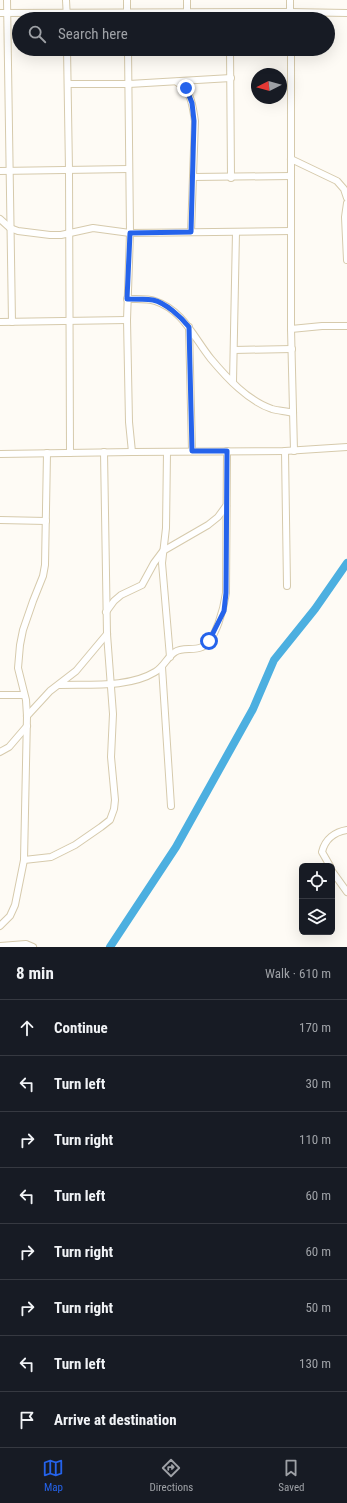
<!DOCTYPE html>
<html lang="en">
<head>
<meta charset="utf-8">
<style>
  :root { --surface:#171b24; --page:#242831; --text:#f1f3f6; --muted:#9ea1a6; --line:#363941; --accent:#2563eb }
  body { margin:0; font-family:"Roboto Condensed",sans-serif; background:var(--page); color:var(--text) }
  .controls { position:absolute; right:12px; bottom:12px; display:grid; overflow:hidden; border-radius:6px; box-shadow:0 4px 16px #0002 }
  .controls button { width:36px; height:36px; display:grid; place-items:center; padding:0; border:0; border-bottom:1px solid var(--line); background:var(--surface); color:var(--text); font:20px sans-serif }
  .compass { position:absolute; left:251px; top:68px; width:36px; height:36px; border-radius:50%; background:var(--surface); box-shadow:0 4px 16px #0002; rotate:264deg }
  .stop { position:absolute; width:12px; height:12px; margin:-9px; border:3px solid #2563eb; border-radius:50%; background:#fff }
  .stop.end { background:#2563eb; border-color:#fff; box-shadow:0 1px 4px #0008 }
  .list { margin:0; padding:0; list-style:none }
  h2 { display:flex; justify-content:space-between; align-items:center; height:52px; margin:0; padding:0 16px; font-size:17px }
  h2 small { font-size:13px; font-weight:400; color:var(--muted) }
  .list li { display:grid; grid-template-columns:26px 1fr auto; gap:12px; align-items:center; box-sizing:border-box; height:56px; padding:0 16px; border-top:1px solid var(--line) }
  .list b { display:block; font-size:15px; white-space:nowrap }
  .list em { font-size:13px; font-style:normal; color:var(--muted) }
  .icon { flex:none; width:22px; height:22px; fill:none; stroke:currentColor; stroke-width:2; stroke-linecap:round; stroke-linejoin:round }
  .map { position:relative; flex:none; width:347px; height:947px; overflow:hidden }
  .search { position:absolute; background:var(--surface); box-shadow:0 4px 16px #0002; left:12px; right:12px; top:12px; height:44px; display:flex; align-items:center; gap:10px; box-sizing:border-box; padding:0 14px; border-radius:22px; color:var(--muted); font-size:15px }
  .sheet { height:500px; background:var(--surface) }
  nav { display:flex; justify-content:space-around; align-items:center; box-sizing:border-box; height:56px; border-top:1px solid var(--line); background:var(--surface); font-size:11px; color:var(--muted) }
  nav a { display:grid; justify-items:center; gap:2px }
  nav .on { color:var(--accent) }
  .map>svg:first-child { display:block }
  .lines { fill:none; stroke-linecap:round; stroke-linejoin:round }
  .canal { stroke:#4cafe0; stroke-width:8 }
  .minor-casing { stroke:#d6caac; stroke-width:8 }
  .minor { stroke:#fff; stroke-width:6 }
  .route { stroke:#2563eb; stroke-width:5 }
</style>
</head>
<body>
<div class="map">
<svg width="347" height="947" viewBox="0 0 347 947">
  <rect width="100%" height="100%" fill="#fefbf5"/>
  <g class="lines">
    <polyline class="canal" points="110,947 176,847 253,709 274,660 315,609 347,563"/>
    <defs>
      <g id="minor">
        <polyline points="7,0 12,322"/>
        <polyline points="66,0 67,19"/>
        <polyline points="127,0 127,19"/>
        <polyline points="187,0 187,12"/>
        <polyline points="290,0 290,19"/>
        <polyline points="0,13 290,12 347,13"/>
        <polyline points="67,49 69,170 70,453"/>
        <polyline points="128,49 130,233 127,320 129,422 132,452"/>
        <polyline points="230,49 231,178"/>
        <polyline points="291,49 291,329 294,451"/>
        <path d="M 177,82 C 192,93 192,103 195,121 L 191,232"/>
        <polyline points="68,84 129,84 231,78"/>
        <polyline points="291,159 337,181 344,189 347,198"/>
        <polyline points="0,171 129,169"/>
        <polyline points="193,177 291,176"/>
        <polyline points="347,203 345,217 347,260"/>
        <polyline points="0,219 10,228 18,231 50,235 61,235 93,228 130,233 291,231"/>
        <path d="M 127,299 C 136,299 147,298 155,301 C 183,310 194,338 211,359 C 227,378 248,401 272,409 C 279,411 287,411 293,413"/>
        <polyline points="0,322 127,320"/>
        <polyline points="189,327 192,451"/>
        <polyline points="291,329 322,326 347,326"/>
        <polyline points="234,350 292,349"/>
        <polyline points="233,382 236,232"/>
        <polyline points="285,451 287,586"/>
        <polyline points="167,452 166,528 162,563 170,657"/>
        <polyline points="0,454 132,452 285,451 347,447"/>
        <polyline points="0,520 46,521"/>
        <polyline points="106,612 114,601 121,595 142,585 154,563 163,551 208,525 218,517 226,506"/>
        <polyline points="162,667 171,806"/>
        <path d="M 59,685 C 89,684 129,688 155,672 C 164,667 167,657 175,652 C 182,647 194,651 202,647 C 216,641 224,607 226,593 L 227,451"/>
        <polyline points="0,695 24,695"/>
        <polyline points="27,716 50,691 76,671 107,634"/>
        <polyline points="0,752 9,747 27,726"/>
        <polyline points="24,860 51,857 75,845 101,827 110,820 114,809 115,800 111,757 113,714 107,634 104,452"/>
        <path d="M 330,866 L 322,852 C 325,839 335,832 347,830"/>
        <polyline points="332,871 347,892"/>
        <polyline points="0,926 10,916 15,905 24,860 27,716 26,700 18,668 20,645 23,630 33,601 43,576 45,565 47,453"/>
        <polyline points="0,946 26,944 33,947"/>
      </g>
    </defs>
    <use href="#minor" class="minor-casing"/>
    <use href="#minor" class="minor"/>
  </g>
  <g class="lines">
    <path class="route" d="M 186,88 L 192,103 L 194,121 L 191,232 L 130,233 L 127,299 C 136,299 145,299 153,300 C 166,303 181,317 189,327 L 192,451 L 227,451 L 226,593 L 224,611 L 209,641"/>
  </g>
</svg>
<div class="controls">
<button><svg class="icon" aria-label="locate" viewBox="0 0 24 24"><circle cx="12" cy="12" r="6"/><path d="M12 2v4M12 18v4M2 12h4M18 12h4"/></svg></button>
<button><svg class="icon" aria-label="layers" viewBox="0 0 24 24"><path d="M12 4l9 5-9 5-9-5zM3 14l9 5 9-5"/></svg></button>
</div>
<svg class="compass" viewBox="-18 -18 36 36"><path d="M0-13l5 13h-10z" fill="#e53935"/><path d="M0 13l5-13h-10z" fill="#9ea1a6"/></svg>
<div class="stop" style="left:209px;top:641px"></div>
<div class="stop end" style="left:186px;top:88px"></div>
<div class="search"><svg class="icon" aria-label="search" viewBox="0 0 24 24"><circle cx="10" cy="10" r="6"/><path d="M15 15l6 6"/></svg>Search here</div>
</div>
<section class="sheet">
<h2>8 min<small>Walk · 610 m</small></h2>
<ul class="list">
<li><svg class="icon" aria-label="ahead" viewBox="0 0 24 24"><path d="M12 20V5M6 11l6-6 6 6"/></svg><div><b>Continue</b></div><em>170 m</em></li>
<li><svg class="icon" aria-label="left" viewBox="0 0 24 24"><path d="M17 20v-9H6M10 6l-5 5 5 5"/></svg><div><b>Turn left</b></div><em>30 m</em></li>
<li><svg class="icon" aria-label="right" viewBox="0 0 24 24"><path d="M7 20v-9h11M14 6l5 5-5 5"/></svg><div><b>Turn right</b></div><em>110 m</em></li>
<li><svg class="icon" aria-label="left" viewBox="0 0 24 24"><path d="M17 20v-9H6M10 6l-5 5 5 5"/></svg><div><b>Turn left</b></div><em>60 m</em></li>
<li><svg class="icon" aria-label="right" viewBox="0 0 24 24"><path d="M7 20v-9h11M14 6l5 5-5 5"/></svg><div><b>Turn right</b></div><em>60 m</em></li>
<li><svg class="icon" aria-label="right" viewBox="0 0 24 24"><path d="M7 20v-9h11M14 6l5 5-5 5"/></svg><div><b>Turn right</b></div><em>50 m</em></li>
<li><svg class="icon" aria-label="left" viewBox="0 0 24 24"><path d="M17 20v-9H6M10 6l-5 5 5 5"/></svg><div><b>Turn left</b></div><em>130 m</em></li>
<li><svg class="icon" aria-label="arrive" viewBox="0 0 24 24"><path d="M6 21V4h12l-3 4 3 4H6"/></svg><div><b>Arrive at destination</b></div></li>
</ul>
</section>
<nav>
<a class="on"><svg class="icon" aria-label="map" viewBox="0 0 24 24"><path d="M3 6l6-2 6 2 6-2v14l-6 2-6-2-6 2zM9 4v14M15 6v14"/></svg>Map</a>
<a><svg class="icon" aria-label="directions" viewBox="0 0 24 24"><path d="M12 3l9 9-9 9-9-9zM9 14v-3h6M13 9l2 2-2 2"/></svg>Directions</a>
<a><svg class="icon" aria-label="saved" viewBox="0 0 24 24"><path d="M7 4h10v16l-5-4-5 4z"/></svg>Saved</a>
</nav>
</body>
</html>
